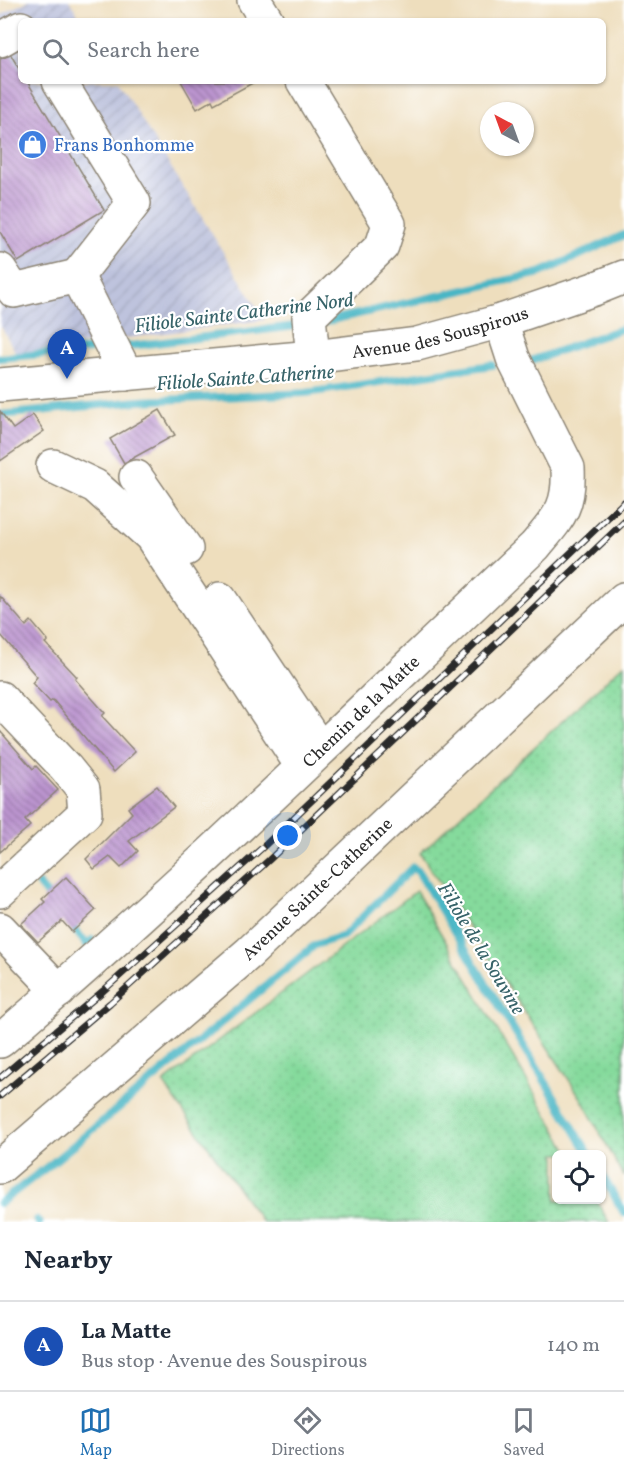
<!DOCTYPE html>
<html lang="en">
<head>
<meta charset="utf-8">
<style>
  :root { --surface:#fff; --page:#f2f2f3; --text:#1f2937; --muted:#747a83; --line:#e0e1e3; --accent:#1f6fb2 }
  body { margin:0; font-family:Vollkorn,serif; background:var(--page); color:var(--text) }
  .controls { position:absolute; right:18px; bottom:18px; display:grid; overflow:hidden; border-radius:9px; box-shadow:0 2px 4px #0004 }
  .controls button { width:54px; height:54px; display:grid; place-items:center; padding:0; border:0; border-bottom:2px solid var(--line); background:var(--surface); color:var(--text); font:30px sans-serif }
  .compass { position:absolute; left:480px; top:102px; width:54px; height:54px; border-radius:50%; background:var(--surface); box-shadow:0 2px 4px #0004; rotate:319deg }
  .you { position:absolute; left:288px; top:836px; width:21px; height:21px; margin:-15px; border:4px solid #fff; border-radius:50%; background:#1a73e8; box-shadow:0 0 0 9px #1a73e833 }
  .badge { display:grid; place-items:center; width:39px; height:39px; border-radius:50%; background:var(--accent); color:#fff; font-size:20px; font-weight:700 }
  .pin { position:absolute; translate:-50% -50px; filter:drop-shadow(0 2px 3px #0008) }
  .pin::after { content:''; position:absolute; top:32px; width:21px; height:18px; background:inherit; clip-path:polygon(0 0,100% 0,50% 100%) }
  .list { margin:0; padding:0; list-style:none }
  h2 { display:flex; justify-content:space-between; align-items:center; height:78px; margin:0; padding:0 24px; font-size:26px }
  h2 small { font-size:20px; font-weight:400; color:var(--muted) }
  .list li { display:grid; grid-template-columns:39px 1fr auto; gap:18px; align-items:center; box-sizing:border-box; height:90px; padding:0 24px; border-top:2px solid var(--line) }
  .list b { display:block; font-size:22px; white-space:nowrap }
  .list p { margin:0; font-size:20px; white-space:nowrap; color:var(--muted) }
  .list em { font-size:20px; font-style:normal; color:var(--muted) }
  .icon { flex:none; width:33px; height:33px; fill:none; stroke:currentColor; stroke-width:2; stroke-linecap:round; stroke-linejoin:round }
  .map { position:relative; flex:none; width:624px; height:1222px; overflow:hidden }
  .search { position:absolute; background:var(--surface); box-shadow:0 2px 4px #0004; left:18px; right:18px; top:18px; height:66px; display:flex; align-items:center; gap:15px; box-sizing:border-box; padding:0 21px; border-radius:9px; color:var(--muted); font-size:22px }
  .sheet { height:168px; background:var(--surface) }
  nav { display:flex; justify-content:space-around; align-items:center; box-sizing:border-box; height:84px; border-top:2px solid var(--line); background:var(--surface); font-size:16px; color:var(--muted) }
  nav a { display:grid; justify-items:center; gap:3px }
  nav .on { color:var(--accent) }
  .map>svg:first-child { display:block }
  .industrial { fill:url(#industrial-furrows) }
  .grass { fill:url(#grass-dots); stroke:#588264; stroke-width:1.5 }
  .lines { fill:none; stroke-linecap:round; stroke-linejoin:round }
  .stream { stroke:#49b6c5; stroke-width:8 }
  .building { fill:url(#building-back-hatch) }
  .minor-casing { stroke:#8c8474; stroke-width:36 }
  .major-casing { stroke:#8c8474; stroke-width:36 }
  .minor { stroke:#fff; stroke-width:33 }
  .major { stroke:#fff; stroke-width:33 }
  .rail-casing { stroke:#2b2b2b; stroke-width:7 }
  .rail { stroke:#fff; stroke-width:4.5; stroke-dasharray:14; stroke-linecap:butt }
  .labels { text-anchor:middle; stroke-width:4.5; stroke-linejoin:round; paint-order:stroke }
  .shop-label { font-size:18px; fill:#366cbe; stroke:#fff; text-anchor:start }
  .street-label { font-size:18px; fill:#2b2b2b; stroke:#fff }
  .water-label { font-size:20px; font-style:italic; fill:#376369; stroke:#fff }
</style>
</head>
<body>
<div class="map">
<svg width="624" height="1222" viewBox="0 0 624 1222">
  <defs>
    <pattern id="industrial-furrows" width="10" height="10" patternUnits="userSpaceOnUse" patternTransform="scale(1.5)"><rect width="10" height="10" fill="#bec3dd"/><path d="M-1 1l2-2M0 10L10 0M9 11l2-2" fill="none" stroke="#a3a8be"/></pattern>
    <pattern id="grass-dots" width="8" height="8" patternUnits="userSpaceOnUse" patternTransform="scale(1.5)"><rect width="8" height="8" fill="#85da9c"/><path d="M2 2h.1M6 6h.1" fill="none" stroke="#73bb87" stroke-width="1.8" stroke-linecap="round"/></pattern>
    <pattern id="building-back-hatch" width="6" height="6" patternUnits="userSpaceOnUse" patternTransform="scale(1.5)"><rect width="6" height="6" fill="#bb94cf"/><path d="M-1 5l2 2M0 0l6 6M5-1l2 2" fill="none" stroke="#9879a8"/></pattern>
  </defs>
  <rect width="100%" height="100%" fill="#fff"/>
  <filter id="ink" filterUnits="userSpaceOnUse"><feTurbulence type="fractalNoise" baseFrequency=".0167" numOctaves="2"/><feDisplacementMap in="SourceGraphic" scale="12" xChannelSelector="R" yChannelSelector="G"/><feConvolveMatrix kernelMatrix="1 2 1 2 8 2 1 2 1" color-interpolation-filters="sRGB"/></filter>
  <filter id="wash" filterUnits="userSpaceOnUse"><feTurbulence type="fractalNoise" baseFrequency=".008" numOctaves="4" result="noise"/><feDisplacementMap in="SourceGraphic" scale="24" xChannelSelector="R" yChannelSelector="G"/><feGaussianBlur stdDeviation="1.35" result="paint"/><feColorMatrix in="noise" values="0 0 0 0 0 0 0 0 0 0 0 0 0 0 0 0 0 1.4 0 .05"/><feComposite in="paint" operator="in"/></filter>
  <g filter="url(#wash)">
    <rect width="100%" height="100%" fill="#eedebd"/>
    <polygon class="industrial" points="29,0 69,0 82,21 21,21 21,81 118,81 265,320 16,353 0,325 0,16"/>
    <g class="grass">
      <polygon points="624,664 624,1177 581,1098 420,853"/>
      <polygon points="416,891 570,1154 556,1154 556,1200 596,1200 609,1222 262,1222 163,1083"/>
    </g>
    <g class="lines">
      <g class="stream">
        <polyline points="318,323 540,273 624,235"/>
        <polyline points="122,347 304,325"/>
        <polyline points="0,358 104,348"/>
        <polyline points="533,360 624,328"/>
        <polyline points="0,415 139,401 306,393 492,365"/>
        <polyline points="39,885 52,901"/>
        <polyline points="69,922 87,945 92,940"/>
        <polyline points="602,1175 624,1213"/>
        <polyline points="0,1203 51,1164 315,945 343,936 413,867 419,873 589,1154"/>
        <polyline points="37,1220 39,1222"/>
      </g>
    </g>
    <g id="blocks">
      <g class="building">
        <polygon points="11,55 21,72 21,81 27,81 104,210 18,262 0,232 0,59"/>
        <polygon points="181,81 256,81 214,104 212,100 197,109"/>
        <polygon points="160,410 175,435 124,463 110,439"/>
        <polygon points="0,411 13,429 33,415 44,431 0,461"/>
        <polygon points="0,596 26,626 31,621 48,641 45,643 77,677 75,679 105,713 102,716 135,752 114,772 53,700 50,702 32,683 37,677 0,634"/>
        <polygon points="0,731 33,769 36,766 58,790 25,820 30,826 0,852"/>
        <polygon points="157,786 174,807 129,841 138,851 121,868 110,857 94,869 86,859 132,813 128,808"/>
        <polygon points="66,877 96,910 72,932 62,921 38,942 21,924 45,902 42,899"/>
      </g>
    </g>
  </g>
  <g filter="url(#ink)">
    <use href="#blocks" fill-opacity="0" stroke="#8c8474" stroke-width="1.5"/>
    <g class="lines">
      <defs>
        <g id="minor">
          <polyline points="254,0 267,21"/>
          <polyline points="0,40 21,28"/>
          <polyline points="59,81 134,203 77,276"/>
          <polyline points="303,81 389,224 382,246 309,317 313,357"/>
          <polyline points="0,270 14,291 77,276 126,374"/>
          <polyline points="53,466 95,486 151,536 302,766"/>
          <polyline points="136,477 186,549"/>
          <polyline points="220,599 320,749"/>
          <polyline points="0,698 66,768 83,789 85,813 0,891"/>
          <polyline points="0,929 59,991"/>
          <path id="s1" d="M 0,1041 C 185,884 358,713 535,546 C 559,517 570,508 568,468 L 513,358 L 501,321"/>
        </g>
        <g id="major">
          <path id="s2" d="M 0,385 L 313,357 L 417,344 L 501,321 L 594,289 L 624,277"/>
          <path id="s3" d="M 0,1167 L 249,953 L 624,599"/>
        </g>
      </defs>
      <use href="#minor" class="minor-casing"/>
      <use href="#major" class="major-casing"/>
      <use href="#minor" class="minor"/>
      <use href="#major" class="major"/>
      <defs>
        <g id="rail">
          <polyline points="0,1078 103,991 262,848 624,502"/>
          <polyline points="0,1096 110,1003 269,860 624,522"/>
        </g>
      </defs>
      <use href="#rail" class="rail-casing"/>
      <use href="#rail" class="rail"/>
    </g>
  </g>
  <defs>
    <symbol id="shop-disc" viewBox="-11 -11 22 22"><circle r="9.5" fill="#3f7fe0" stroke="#fff"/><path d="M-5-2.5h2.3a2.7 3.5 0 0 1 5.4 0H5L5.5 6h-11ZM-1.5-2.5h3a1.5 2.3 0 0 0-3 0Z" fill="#fff"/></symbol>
  </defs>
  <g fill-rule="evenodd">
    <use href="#shop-disc" x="16" y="128" width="33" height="33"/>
  </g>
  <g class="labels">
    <g class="shop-label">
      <text x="54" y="151">Frans Bonhomme</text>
    </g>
    <g class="street-label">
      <text dy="6" stroke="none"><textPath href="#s2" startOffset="444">Avenue des Souspirous</textPath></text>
      <text dy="6" stroke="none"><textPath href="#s1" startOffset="489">Chemin de la Matte</textPath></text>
      <text dy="6" stroke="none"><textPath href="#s3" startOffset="422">Avenue Sainte-Catherine</textPath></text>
    </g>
    <g class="water-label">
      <text transform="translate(244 312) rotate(-7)" y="7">Filiole Sainte Catherine Nord</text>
      <text transform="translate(245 377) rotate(-4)" y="7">Filiole Sainte Catherine</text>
      <text transform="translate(482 948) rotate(59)" y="7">Filiole de la Souvine</text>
    </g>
  </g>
</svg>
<div class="controls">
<button><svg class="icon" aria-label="locate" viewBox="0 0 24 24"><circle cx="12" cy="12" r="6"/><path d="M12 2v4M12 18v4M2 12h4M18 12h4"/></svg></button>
</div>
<svg class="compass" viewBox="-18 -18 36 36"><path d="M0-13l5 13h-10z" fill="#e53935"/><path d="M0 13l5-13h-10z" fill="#747a83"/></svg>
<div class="you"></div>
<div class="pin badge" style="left:67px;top:379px;background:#1a4fb4">A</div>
<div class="search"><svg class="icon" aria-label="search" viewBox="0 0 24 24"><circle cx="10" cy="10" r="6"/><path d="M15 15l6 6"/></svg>Search here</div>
</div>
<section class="sheet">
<h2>Nearby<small></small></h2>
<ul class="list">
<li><span class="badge" style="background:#1a4fb4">A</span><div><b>La Matte</b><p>Bus stop · Avenue des Souspirous</p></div><em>140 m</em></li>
</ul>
</section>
<nav>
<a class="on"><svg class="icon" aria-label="map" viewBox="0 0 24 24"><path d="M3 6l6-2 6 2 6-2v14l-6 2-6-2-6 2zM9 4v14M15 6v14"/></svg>Map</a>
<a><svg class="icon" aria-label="directions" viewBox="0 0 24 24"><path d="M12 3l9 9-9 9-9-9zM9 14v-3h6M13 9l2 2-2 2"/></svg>Directions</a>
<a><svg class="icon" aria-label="saved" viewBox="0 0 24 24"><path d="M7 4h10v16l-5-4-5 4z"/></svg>Saved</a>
</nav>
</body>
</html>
